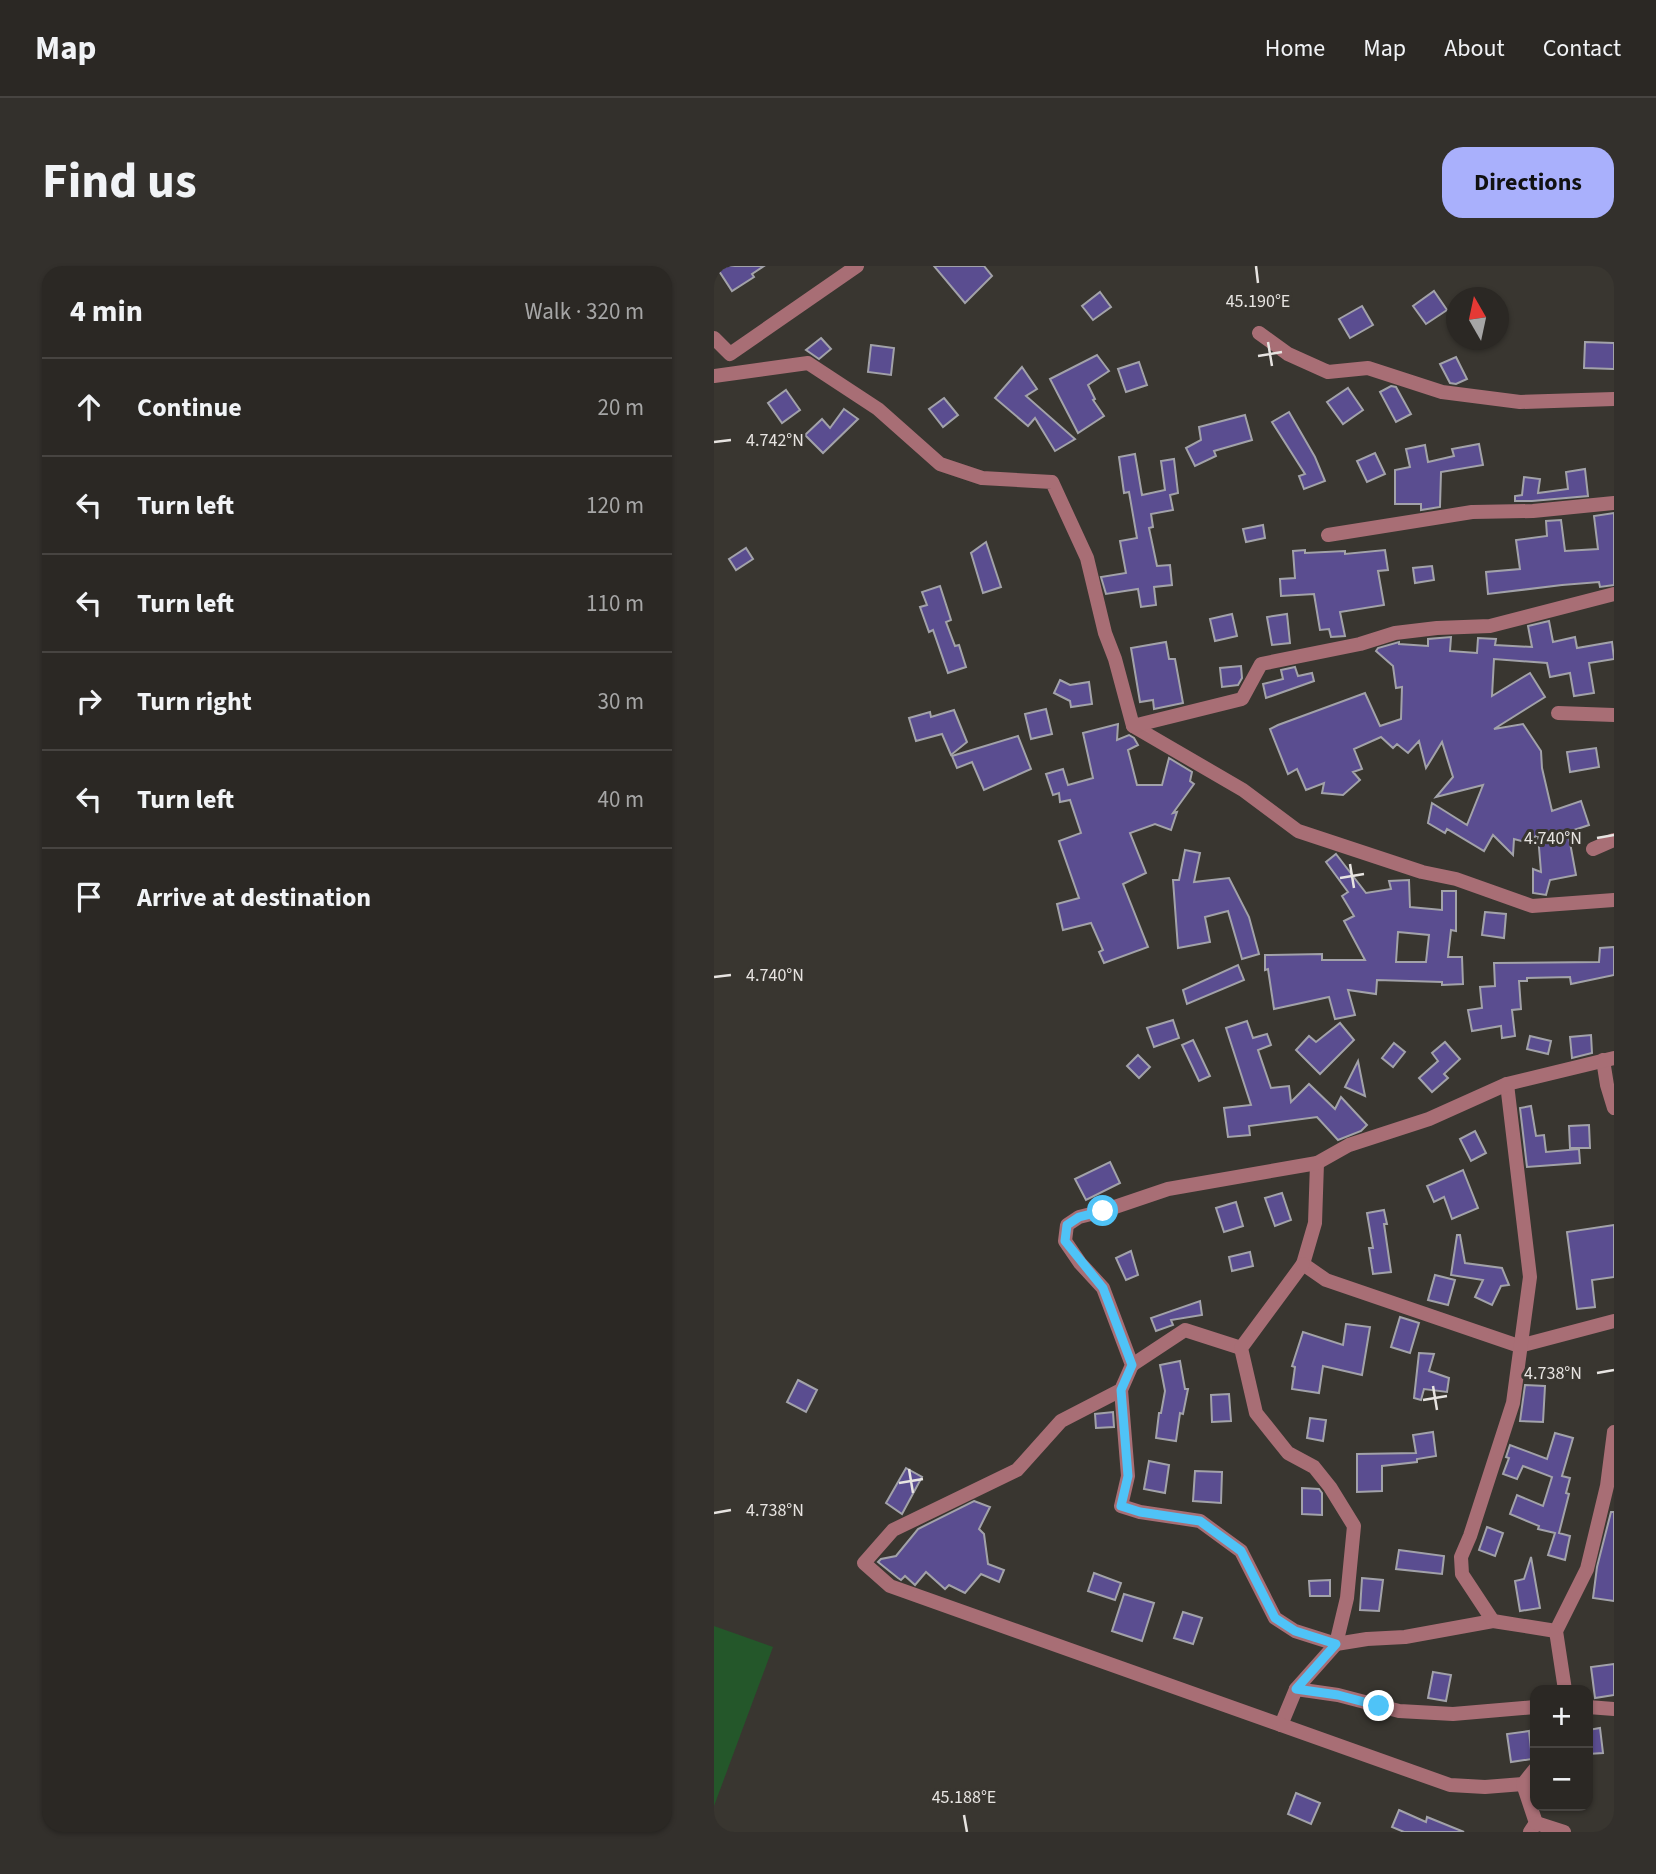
<!DOCTYPE html>
<html lang="en">
<head>
<meta charset="utf-8">
<style>
  :root { --surface:#2b2824; --page:#33302c; --text:#f1f3f6; --muted:#a6a6a6; --line:#474441; --accent:#a9b0fc }
  body { margin:0; font-family:"Source Sans 3",sans-serif; background:var(--page); color:var(--text) }
  .controls { position:absolute; right:21px; bottom:21px; display:grid; overflow:hidden; border-radius:14px; box-shadow:0 2px 5px #0004 }
  .controls button { width:63px; height:63px; display:grid; place-items:center; padding:0; border:0; border-bottom:2px solid var(--line); background:var(--surface); color:var(--text); font:35px sans-serif }
  .compass { position:absolute; left:732px; top:21px; width:63px; height:63px; border-radius:50%; background:var(--surface); box-shadow:0 2px 5px #0004; rotate:351deg }
  .stop { position:absolute; width:21px; height:21px; margin:-16px; border:5px solid #4fc3f7; border-radius:50%; background:#fff }
  .stop.end { background:#4fc3f7; border-color:#fff; box-shadow:0 2px 7px #0008 }
  .list { margin:0; padding:0; list-style:none }
  h2 { display:flex; justify-content:space-between; align-items:center; height:91px; margin:0; padding:0 28px; font-size:30px }
  h2 small { font-size:23px; font-weight:400; color:var(--muted) }
  .list li { display:grid; grid-template-columns:46px 1fr auto; gap:21px; align-items:center; box-sizing:border-box; height:98px; padding:0 28px; border-top:2px solid var(--line) }
  .list b { display:block; font-size:26px; white-space:nowrap }
  .list em { font-size:23px; font-style:normal; color:var(--muted) }
  .icon { flex:none; width:38px; height:38px; fill:none; stroke:currentColor; stroke-width:2; stroke-linecap:round; stroke-linejoin:round }
  .map { position:relative; flex:none; width:900px; height:1566px; overflow:hidden; border-radius:21px }
  header { display:flex; align-items:center; gap:42px; box-sizing:border-box; height:98px; padding:0 35px; background:var(--surface); border-bottom:2px solid var(--line) }
  header strong { font-size:33px }
  nav { display:flex; gap:38px; margin-inline-start:auto; font-size:24px }
  .intro { display:flex; align-items:center; justify-content:space-between; box-sizing:border-box; height:168px; padding:0 42px }
  h1 { margin:0; font-size:49px }
  .button { padding:18px 32px; border-radius:21px; background:var(--accent); color:#111; font-size:24px; font-weight:700 }
  main { display:flex; gap:42px; padding:0 42px }
  aside { flex:1; background:var(--surface); border-radius:21px; box-shadow:0 2px 5px #0004 }
  .map>svg:first-child { display:block }
  .green { fill:#24572a }
  .building { fill:#5a4d90; stroke:#a2a2a9; stroke-width:2; fill-rule:evenodd }
  .lines { fill:none; stroke-linecap:round; stroke-linejoin:round }
  .minor { stroke:#a86e75; stroke-width:14 }
  .route { stroke:#4fc3f7; stroke-width:9 }
  .ticks { fill:none; stroke:#e7e4e1; stroke-width:2.5 }
  .ticks-label { font-size:18px; text-anchor:middle; fill:#e7e4e1; stroke:#393630; stroke-width:6; stroke-linejoin:round; paint-order:stroke }
</style>
</head>
<body>
<header>
<strong>Map</strong>
<nav><a>Home</a><a>Map</a><a>About</a><a>Contact</a></nav>
</header>
<div class="intro"><h1>Find us</h1><a class="button">Directions</a></div>
<main>
<aside>
<h2>4 min<small>Walk · 320 m</small></h2>
<ul class="list">
<li><svg class="icon" aria-label="ahead" viewBox="0 0 24 24"><path d="M12 20V5M6 11l6-6 6 6"/></svg><div><b>Continue</b></div><em>20 m</em></li>
<li><svg class="icon" aria-label="left" viewBox="0 0 24 24"><path d="M17 20v-9H6M10 6l-5 5 5 5"/></svg><div><b>Turn left</b></div><em>120 m</em></li>
<li><svg class="icon" aria-label="left" viewBox="0 0 24 24"><path d="M17 20v-9H6M10 6l-5 5 5 5"/></svg><div><b>Turn left</b></div><em>110 m</em></li>
<li><svg class="icon" aria-label="right" viewBox="0 0 24 24"><path d="M7 20v-9h11M14 6l5 5-5 5"/></svg><div><b>Turn right</b></div><em>30 m</em></li>
<li><svg class="icon" aria-label="left" viewBox="0 0 24 24"><path d="M17 20v-9H6M10 6l-5 5 5 5"/></svg><div><b>Turn left</b></div><em>40 m</em></li>
<li><svg class="icon" aria-label="arrive" viewBox="0 0 24 24"><path d="M6 21V4h12l-3 4 3 4H6"/></svg><div><b>Arrive at destination</b></div></li>
</ul>
</aside>
<div class="map">
<svg width="900" height="1566" viewBox="0 0 900 1566">
  <rect width="100%" height="100%" fill="#393630"/>
  <polygon class="green" points="0,1360 59,1381 0,1540"/>
  <g class="building">
    <polygon points="13,0 50,0 38,8 40,11 18,25 5,5"/>
    <polygon points="220,0 270,0 278,10 251,37"/>
    <polygon points="720,25 733,44 712,58 699,40"/>
    <polygon points="386,26 397,41 379,54 368,40"/>
    <polygon points="648,40 659,59 636,72 625,53"/>
    <polygon points="107,72 117,83 105,93 92,84"/>
    <polygon points="871,76 900,77 900,103 870,102"/>
    <polygon points="157,79 180,82 177,109 154,106"/>
    <polygon points="383,89 395,105 374,119 381,133 379,134 390,150 364,167 336,113"/>
    <polygon points="742,91 753,113 742,118 736,117 726,98"/>
    <polygon points="425,96 433,119 412,126 404,103"/>
    <polygon points="308,101 323,123 312,130 361,173 341,185 321,152 314,160 281,132"/>
    <polygon points="677,120 682,121 697,148 682,156 666,126"/>
    <polygon points="634,122 649,144 629,158 613,136"/>
    <polygon points="72,124 86,144 68,157 54,137"/>
    <polygon points="230,132 244,149 229,161 215,143"/>
    <polygon points="130,143 144,153 109,187 91,169 108,153 116,162"/>
    <polygon points="575,146 601,191 611,215 590,223 585,210 591,208 558,156"/>
    <polygon points="531,149 538,174 500,185 502,190 481,200 472,182 487,174 485,161"/>
    <polygon points="765,178 769,199 727,206 726,241 707,244 707,238 681,238 681,204 696,201 692,183 711,179 714,196 740,190 738,183"/>
    <polygon points="661,187 671,208 653,216 643,195"/>
    <polygon points="421,188 428,229 451,224 447,195 460,193 464,227 456,229 459,244 437,248 439,261 435,262 443,300 456,299 458,319 440,321 442,339 427,341 424,323 392,328 387,311 412,307 406,275 423,272 415,226 410,227 405,191"/>
    <polygon points="871,203 874,230 818,235 801,235 801,230 808,229 810,211 826,213 824,227 854,223 852,206"/>
    <polygon points="900,247 900,319 886,321 885,316 848,319 774,328 772,306 806,303 802,274 833,270 832,255 847,254 851,285 884,283 880,250"/>
    <polygon points="549,259 551,272 532,276 529,263"/>
    <polygon points="272,276 287,321 269,327 257,287"/>
    <polygon points="32,282 39,293 22,304 15,293"/>
    <polygon points="591,284 591,287 631,285 631,288 671,284 674,304 664,305 670,339 626,346 631,370 617,371 615,363 606,364 600,328 567,330 566,313 581,312 579,285"/>
    <polygon points="718,300 720,314 701,317 699,302"/>
    <polygon points="226,320 237,354 232,356 241,380 245,379 252,401 234,407 219,364 215,366 206,341 213,339 208,326"/>
    <polygon points="518,348 523,370 501,375 496,353"/>
    <polygon points="573,348 576,377 558,379 553,351"/>
    <polygon points="835,355 839,376 861,371 863,382 898,376 900,393 875,397 880,427 860,430 856,407 836,411 833,397 780,393 778,430 816,407 831,431 780,463 809,458 827,485 828,502 838,545 867,535 875,559 854,566 862,609 836,614 832,629 819,627 819,603 827,606 824,569 811,576 800,573 799,589 779,569 770,585 733,563 731,567 714,557 718,537 753,559 769,519 722,531 739,511 728,476 712,502 705,475 694,487 683,478 679,482 667,471 640,483 648,503 639,506 646,514 629,529 608,527 610,517 592,524 583,503 574,508 556,463 564,459 651,427 666,460 687,453 688,421 682,422 679,400 662,385 664,382 685,376 685,378 714,380 714,373 737,371 736,385 763,387 764,372 782,373 781,379 818,381 814,360"/>
    <polygon points="452,376 455,393 461,393 469,437 440,443 439,434 426,436 417,382"/>
    <polygon points="527,400 528,412 524,419 508,421 506,402"/>
    <polygon points="581,401 584,410 598,407 600,415 552,432 549,418 569,413 567,404"/>
    <polygon points="346,414 356,419 375,416 378,438 357,441 356,435 340,427"/>
    <polygon points="332,443 338,468 317,473 311,448"/>
    <polygon points="240,444 253,476 237,489 228,468 202,475 195,452 216,446 217,451"/>
    <polygon points="404,458 403,474 415,469 420,472 424,479 414,484 423,519 448,519 455,492 478,506 476,515 480,518 459,547 463,546 457,564 441,558 416,567 432,607 409,618 434,681 390,697 385,686 389,684 377,657 349,664 343,638 365,632 345,575 367,567 356,534 346,536 345,527 339,529 332,508 349,503 354,519 379,512 369,467"/>
    <polygon points="304,470 317,503 270,524 258,496 243,502 238,490"/>
    <polygon points="882,482 885,501 856,506 853,486"/>
    <polygon points="471,584 486,587 480,616 515,612 535,651 545,688 528,693 514,645 491,651 496,676 464,682 459,614 465,614"/>
    <path d="M 622,588 L 652,627 L 677,623 L 675,615 L 695,614 L 696,641 L 728,644 L 728,625 L 742,625 L 742,665 L 737,664 L 734,691 L 748,691 L 749,718 L 728,719 L 728,716 L 663,714 L 662,728 L 634,724 L 641,749 L 621,753 L 615,731 L 560,743 L 554,703 L 551,704 L 551,689 L 608,688 L 608,694 L 651,694 L 630,655 L 640,650 L 628,630 L 634,626 L 612,596 ZM 684,666 L 715,669 L 712,696 L 682,696 Z"/>
    <polygon points="771,646 792,648 790,672 768,669"/>
    <polygon points="900,681 900,709 857,718 856,711 813,712 813,715 805,715 807,743 798,744 801,770 788,772 787,760 758,765 754,744 768,742 766,721 781,720 780,697 885,696 886,682"/>
    <polygon points="524,699 530,714 473,738 469,724"/>
    <polygon points="459,754 465,772 440,781 433,762"/>
    <polygon points="533,755 539,772 553,768 557,779 544,784 557,822 575,820 577,836 595,818 621,843 627,831 653,859 647,865 624,874 603,851 535,860 536,869 514,871 510,842 537,839 512,762"/>
    <polygon points="626,757 640,774 606,808 582,784 595,770 602,776"/>
    <polygon points="877,769 878,787 858,792 856,771"/>
    <polygon points="816,770 837,775 834,788 813,783"/>
    <polygon points="479,774 496,810 485,815 468,779"/>
    <polygon points="731,776 746,793 730,808 734,812 718,826 705,812 724,795 718,787"/>
    <polygon points="680,777 691,786 679,801 668,792"/>
    <polygon points="424,789 436,801 425,812 413,800"/>
    <polygon points="644,795 651,830 631,821"/>
    <polygon points="817,840 822,870 830,869 832,886 865,883 866,897 813,901 806,842"/>
    <polygon points="875,859 876,882 856,882 855,860"/>
    <polygon points="761,865 772,887 757,895 746,873"/>
    <polygon points="396,896 406,917 372,934 361,913"/>
    <polygon points="749,904 764,942 738,953 730,931 720,936 713,920"/>
    <polygon points="568,927 577,954 561,960 551,932"/>
    <polygon points="522,936 529,960 510,966 502,942"/>
    <polygon points="670,944 673,958 670,958 677,1006 659,1008 655,982 659,982 653,947"/>
    <polygon points="900,959 900,1011 878,1014 881,1041 863,1043 853,966"/>
    <polygon points="743,969 746,969 751,997 788,1002 795,1019 787,1020 778,1039 761,1031 769,1014 737,1009"/>
    <polygon points="417,985 424,1009 412,1014 402,992"/>
    <polygon points="536,986 539,1000 518,1005 515,991"/>
    <polygon points="721,1009 741,1014 734,1039 714,1034"/>
    <polygon points="486,1035 488,1049 457,1054 459,1059 442,1065 437,1052"/>
    <polygon points="686,1051 705,1057 696,1087 677,1081"/>
    <polygon points="632,1058 656,1061 648,1109 609,1100 605,1127 578,1123 581,1101 578,1100 589,1066 629,1079"/>
    <polygon points="705,1087 720,1088 715,1105 735,1112 733,1126 710,1123 707,1134 700,1132"/>
    <polygon points="466,1095 471,1123 474,1123 469,1148 466,1147 462,1175 442,1172 445,1147 447,1147 451,1125 446,1099"/>
    <polygon points="84,1114 103,1124 92,1146 73,1136"/>
    <polygon points="811,1119 831,1120 829,1156 806,1155"/>
    <polygon points="515,1128 517,1155 498,1156 497,1129"/>
    <polygon points="399,1146 400,1161 382,1162 381,1148"/>
    <polygon points="596,1152 612,1154 609,1175 593,1172"/>
    <polygon points="719,1166 722,1190 703,1193 703,1196 668,1200 668,1225 643,1226 643,1188 702,1187 699,1169"/>
    <polygon points="841,1167 859,1172 848,1210 856,1212 852,1227 855,1228 845,1267 856,1270 851,1294 834,1289 841,1267 824,1263 825,1260 796,1248 803,1229 829,1240 838,1211 809,1200 803,1213 789,1208 795,1192 792,1191 796,1179 833,1193"/>
    <polygon points="435,1195 455,1199 451,1227 430,1223"/>
    <polygon points="192,1202 208,1211 188,1248 172,1237"/>
    <polygon points="481,1205 508,1206 507,1237 479,1235"/>
    <polygon points="588,1222 605,1223 608,1227 608,1249 588,1248"/>
    <polygon points="260,1235 276,1241 265,1263 270,1268 274,1298 290,1304 285,1316 267,1308 251,1327 235,1319 231,1323 212,1306 201,1319 191,1310 187,1314 184,1312 164,1296 167,1293 182,1290 204,1263"/>
    <polygon points="897,1246 900,1246 900,1335 879,1332 883,1301"/>
    <polygon points="773,1261 789,1267 781,1290 765,1284"/>
    <polygon points="685,1284 730,1290 728,1308 682,1303"/>
    <polygon points="817,1291 826,1342 806,1345 801,1315 810,1313"/>
    <polygon points="380,1307 407,1317 401,1334 374,1325"/>
    <polygon points="648,1312 669,1314 665,1345 646,1344"/>
    <polygon points="616,1314 616,1330 596,1330 595,1315"/>
    <polygon points="410,1328 440,1337 428,1375 398,1365"/>
    <polygon points="469,1346 488,1352 479,1378 460,1372"/>
    <polygon points="900,1398 900,1429 881,1432 877,1401"/>
    <polygon points="719,1406 737,1409 732,1435 714,1432"/>
    <polygon points="886,1462 889,1487 874,1488 874,1464"/>
    <polygon points="815,1465 818,1493 797,1496 793,1468"/>
    <polygon points="582,1527 606,1537 597,1558 574,1548"/>
    <polygon points="685,1544 712,1556 713,1551 750,1566 690,1566 678,1561"/>
  </g>
  <g class="lines">
    <g class="minor">
      <polyline points="545,67 574,88 614,106 654,102 728,126 806,136 900,133"/>
      <polyline points="0,72 16,88 143,0"/>
      <polyline points="0,110 94,97 164,143 226,198 268,212 338,216 373,292 391,367 401,393 419,460 529,524 584,565 708,606 742,613 818,640 900,634"/>
      <polyline points="614,269 758,246 819,245 900,237"/>
      <polyline points="844,447 900,449"/>
      <polyline points="419,460 528,433 547,398 646,378 681,367 723,362 776,360 900,328"/>
      <polyline points="879,583 900,574"/>
      <polyline points="889,794 893,819 900,842"/>
      <polyline points="603,897 601,957 589,998 612,1014 805,1080 900,1055"/>
      <polyline points="418,1099 471,1064 527,1082"/>
      <polyline points="407,1124 414,1210 407,1240 426,1246 486,1255 527,1285 561,1352 581,1365 622,1378 653,1373 691,1371 779,1355 842,1365"/>
      <polyline points="779,1355 748,1308 747,1291 756,1270 799,1137 816,1011 793,818"/>
      <polyline points="582,1423 624,1429 685,1445 739,1448 821,1441"/>
      <polyline points="851,1424 842,1365 873,1303 893,1220 900,1166"/>
      <polyline points="874,1441 900,1443"/>
      <polyline points="567,1459 582,1423 622,1378 633,1332 640,1260 616,1221 600,1201 574,1187 542,1147 527,1082 589,998"/>
      <polyline points="821,1503 809,1518 771,1521 736,1519 176,1320 150,1297 179,1264 303,1204 347,1155 407,1124 418,1099 389,1022 366,997 351,975 353,959 365,951 389,945 454,923 603,897 635,879 715,853 793,818 900,792"/>
      <polyline points="809,1518 822,1557 816,1566"/>
      <polyline points="822,1557 850,1566"/>
    </g>
  </g>
  <g class="lines">
    <polyline class="route" points="389,945 365,951 353,959 351,975 389,1022 418,1099 407,1124 414,1210 407,1240 426,1246 486,1255 527,1285 561,1352 581,1365 622,1378 582,1423 624,1429 665,1440"/>
  </g>
  <path class="ticks" d="M 542,0 L 544,17M 554,76 L 558,100M 544,90 L 568,86M 0,176 L 17,174M 883,572 L 900,569M 636,598 L 640,622M 626,612 L 650,608M 0,711 L 17,709M 883,1107 L 900,1104M 719,1120 L 723,1144M 709,1134 L 733,1130M 195,1203 L 199,1227M 185,1217 L 209,1213M 0,1247 L 17,1244M 250,1549 L 253,1566"/>
  <g class="ticks-label">
    <text x="544" y="41">45.190°E</text>
    <text x="61" y="180">4.742°N</text>
    <text x="839" y="578">4.740°N</text>
    <text x="61" y="715">4.740°N</text>
    <text x="839" y="1113">4.738°N</text>
    <text x="61" y="1250">4.738°N</text>
    <text x="250" y="1537">45.188°E</text>
  </g>
</svg>
<div class="controls">
<button>+</button>
<button>−</button>
</div>
<svg class="compass" viewBox="-18 -18 36 36"><path d="M0-13l5 13h-10z" fill="#e53935"/><path d="M0 13l5-13h-10z" fill="#a6a6a6"/></svg>
<div class="stop" style="left:389px;top:945px"></div>
<div class="stop end" style="left:665px;top:1440px"></div>
</div>
</main>
</body>
</html>
